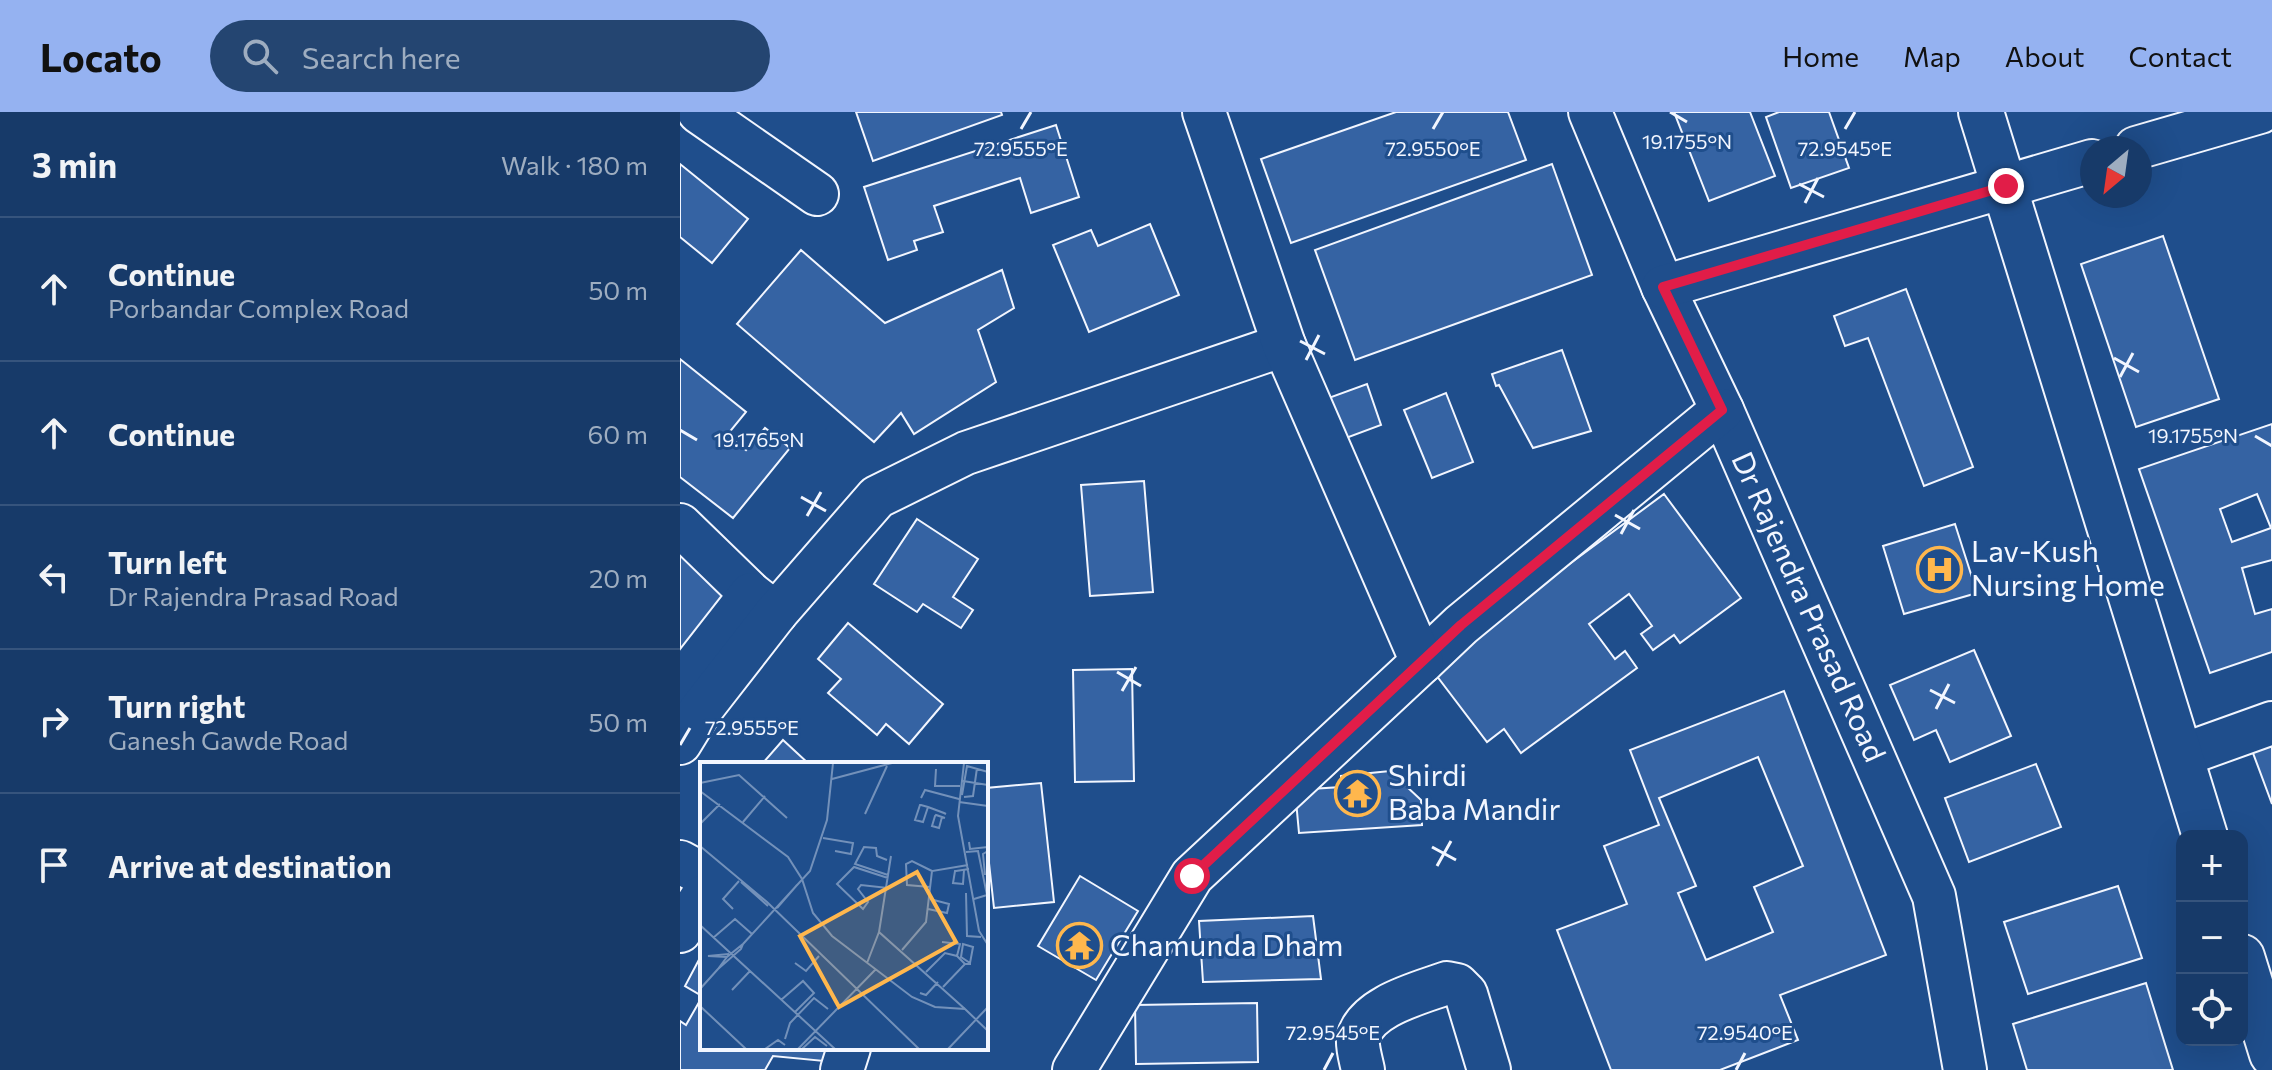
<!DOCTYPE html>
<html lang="en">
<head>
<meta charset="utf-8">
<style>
  :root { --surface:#173a69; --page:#244571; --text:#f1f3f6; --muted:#9eadc0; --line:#36547d; --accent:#95b2f1 }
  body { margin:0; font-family:Commissioner,sans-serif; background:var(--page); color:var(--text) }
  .controls { position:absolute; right:24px; bottom:24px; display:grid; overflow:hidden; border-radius:16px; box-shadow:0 8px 32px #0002 }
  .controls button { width:72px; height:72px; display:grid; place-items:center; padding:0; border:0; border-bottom:2px solid var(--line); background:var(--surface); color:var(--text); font:40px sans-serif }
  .compass { position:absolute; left:1400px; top:24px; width:72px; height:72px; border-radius:50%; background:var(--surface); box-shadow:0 8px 32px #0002; rotate:209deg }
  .stop { position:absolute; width:24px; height:24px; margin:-18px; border:6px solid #e11d48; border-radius:50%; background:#fff }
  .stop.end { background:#e11d48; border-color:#fff; box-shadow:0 2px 8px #0008 }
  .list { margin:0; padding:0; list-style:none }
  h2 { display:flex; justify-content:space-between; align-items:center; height:104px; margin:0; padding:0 32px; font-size:34px }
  h2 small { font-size:26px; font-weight:400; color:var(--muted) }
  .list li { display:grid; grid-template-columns:52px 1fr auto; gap:24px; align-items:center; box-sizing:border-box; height:144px; padding:0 32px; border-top:2px solid var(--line) }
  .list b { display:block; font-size:30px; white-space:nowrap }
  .list p { margin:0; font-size:26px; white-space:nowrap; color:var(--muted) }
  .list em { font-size:26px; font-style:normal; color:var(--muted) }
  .icon { flex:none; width:44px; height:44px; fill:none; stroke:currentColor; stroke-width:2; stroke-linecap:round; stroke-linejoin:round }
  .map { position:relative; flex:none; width:1592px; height:958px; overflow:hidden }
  header { display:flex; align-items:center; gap:48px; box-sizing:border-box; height:112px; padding:0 40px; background:var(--accent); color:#111 }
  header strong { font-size:38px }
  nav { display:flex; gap:44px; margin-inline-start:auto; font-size:28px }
  .search { width:560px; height:72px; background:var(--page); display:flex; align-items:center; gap:20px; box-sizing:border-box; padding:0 28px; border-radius:44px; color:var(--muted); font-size:30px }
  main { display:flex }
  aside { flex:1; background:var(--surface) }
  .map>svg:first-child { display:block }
  .building { fill:#3563a3; stroke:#f2f6ff; stroke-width:2; fill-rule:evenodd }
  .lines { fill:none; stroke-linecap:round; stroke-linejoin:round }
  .street-casing { stroke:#f2f6ff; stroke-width:46 }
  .secondary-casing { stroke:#f2f6ff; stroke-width:48 }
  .street { stroke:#1f4e8c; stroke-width:42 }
  .secondary { stroke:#1f4e8c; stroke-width:44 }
  .route { stroke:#e11d48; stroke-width:10 }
  .ticks { fill:none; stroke:#f2f6ff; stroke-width:3 }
  .labels { text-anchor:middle; stroke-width:6; stroke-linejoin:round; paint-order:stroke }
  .poi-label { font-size:30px; fill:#f2f6ff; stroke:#1f4e8c; text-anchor:start }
  .street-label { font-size:30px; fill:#f2f6ff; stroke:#1f4e8c }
  .inset-road { fill:none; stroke:#7391ba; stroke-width:2 }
  .view { fill:#ffb74d; fill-opacity:0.15; stroke:#ffb74d; stroke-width:4 }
  .inset-edge { fill:none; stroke:#f2f6ff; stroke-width:4 }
  .ticks-label { font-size:20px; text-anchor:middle; fill:#f2f6ff; stroke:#1f4e8c; stroke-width:6; stroke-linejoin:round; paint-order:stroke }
</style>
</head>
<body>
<header>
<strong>Locato</strong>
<div class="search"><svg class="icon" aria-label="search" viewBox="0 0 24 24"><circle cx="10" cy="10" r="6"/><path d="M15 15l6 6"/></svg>Search here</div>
<nav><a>Home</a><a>Map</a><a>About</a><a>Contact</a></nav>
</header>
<main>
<aside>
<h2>3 min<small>Walk · 180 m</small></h2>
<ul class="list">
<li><svg class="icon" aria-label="ahead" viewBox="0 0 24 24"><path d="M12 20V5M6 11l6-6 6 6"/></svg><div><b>Continue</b><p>Porbandar Complex Road</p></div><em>50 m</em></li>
<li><svg class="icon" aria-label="ahead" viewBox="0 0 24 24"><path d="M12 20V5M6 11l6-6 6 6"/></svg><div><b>Continue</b></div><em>60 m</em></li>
<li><svg class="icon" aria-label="left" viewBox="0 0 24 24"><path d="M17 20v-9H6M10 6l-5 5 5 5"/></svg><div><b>Turn left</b><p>Dr Rajendra Prasad Road</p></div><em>20 m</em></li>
<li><svg class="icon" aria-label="right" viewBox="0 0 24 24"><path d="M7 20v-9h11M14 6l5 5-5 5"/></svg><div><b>Turn right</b><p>Ganesh Gawde Road</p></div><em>50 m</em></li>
<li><svg class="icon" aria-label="arrive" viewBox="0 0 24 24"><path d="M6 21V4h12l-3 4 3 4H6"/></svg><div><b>Arrive at destination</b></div></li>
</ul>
</aside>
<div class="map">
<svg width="1592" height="958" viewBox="0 0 1592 958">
  <rect width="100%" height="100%" fill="#1f4e8c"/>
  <g class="building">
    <polygon points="176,0 321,0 322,3 193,49"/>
    <polygon points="716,0 828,0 846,48 611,131 581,47"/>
    <polygon points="994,0 1070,0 1095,64 1029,89"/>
    <polygon points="1099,0 1149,0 1169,56 1111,76 1086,5"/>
    <polygon points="376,13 399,85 351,101 340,66 254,94 263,120 234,129 237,138 208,148 184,75"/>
    <polygon points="0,52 68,107 32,151 0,125"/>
    <polygon points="872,52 912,163 675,248 635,138"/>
    <polygon points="470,112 499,183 409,220 373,133 411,118 418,134"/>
    <polygon points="1483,124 1539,287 1456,315 1401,152"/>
    <polygon points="121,138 205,211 322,158 334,196 298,218 316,270 234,322 221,301 194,330 57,212"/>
    <polygon points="1226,177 1293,355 1244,374 1188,226 1165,234 1154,204"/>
    <polygon points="882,238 911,319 853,336 819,273 816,274 812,262"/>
    <polygon points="0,247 66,300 47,323 66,338 85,316 110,336 53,406 0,365"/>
    <polygon points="687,272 701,313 658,329 643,288"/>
    <polygon points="766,281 793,350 752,366 724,298"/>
    <path d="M 1592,312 L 1592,448 L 1562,456 L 1575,502 L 1592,497 L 1592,540 L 1530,561 L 1459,357 ZM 1577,382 L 1591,416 L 1552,430 L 1540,397 Z"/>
    <polygon points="464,369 473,480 410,484 401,373"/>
    <polygon points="984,382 1061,486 1000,531 994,523 973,538 961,522 972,514 949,482 909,512 935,547 945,539 957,556 841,641 824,617 807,630 750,555"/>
    <polygon points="237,407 298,447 273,485 293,498 281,516 243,492 237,500 194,472"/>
    <polygon points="1275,412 1297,481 1224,502 1203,434"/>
    <polygon points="0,437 57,491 0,550"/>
    <polygon points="168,511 263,592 229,632 206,612 197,623 148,581 161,567 138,547"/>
    <polygon points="1294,538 1331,624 1270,650 1256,618 1234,628 1210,573"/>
    <polygon points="452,557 454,669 395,670 393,558"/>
    <path d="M 1104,579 L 1206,843 L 1100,883 L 1118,928 L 1040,958 L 931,958 L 877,818 L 947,792 L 924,734 L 979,713 L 950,638 ZM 1078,645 L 1123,754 L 1074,775 L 1093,820 L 1026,848 L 998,781 L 1016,774 L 979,686 Z"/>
    <polygon points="1592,624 1592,692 1570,633"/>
    <polygon points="103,628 129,652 82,652"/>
    <polygon points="1356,652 1381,715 1289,750 1265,686"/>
    <polygon points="710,659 741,688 742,713 619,721 615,678 661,675 661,664"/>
    <polygon points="361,671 374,790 314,796 306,724 306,676"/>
    <polygon points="400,764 458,799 416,868 358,834"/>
    <polygon points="1438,774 1462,846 1348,882 1324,810"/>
    <polygon points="633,804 641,867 523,870 519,809"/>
    <polygon points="22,842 22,884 5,874"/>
    <polygon points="1466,871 1493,958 1347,958 1333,912"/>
    <polygon points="22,885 22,936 153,936 154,950 93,944 85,958 0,958 0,909 6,913"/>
    <polygon points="577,891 578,950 456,952 455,893"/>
  </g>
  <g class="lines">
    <defs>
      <g id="street">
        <polyline points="19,0 137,82"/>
        <polyline points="910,0 983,175 1042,298 1254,784 1285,958"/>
        <polyline points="1456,36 1580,0"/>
        <polyline points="983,175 1412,49"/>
        <polyline points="0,413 71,482 96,501"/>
        <polyline points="742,550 781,513 1042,298"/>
        <polyline points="0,573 71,482"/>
        <polyline points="0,631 19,600 96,501 197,385 286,341 604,233"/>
        <polyline points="1500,644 1592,611"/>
        <polyline points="0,750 22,762"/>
        <polyline points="0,819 22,785"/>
        <polyline points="162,958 169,936"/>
        <polyline points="394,958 512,764 742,550 604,233 524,0"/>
        <path d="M 683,958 C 681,948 677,936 678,927 C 685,894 740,881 767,871 L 777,873 L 786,882 L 809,958"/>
      </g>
      <g id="secondary">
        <polyline points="1301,0 1525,724"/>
        <polyline points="1562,845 1592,942"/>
      </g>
    </defs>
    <use href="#street" class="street-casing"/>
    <use href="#secondary" class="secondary-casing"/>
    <use href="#street" class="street"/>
    <use href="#secondary" class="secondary"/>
  </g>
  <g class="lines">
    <polyline class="route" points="512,764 781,513 1042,298 983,175 1326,74"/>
  </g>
  <path class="ticks" d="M 990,0 L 1007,10M 341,17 L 351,0M 753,17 L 763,0M 1165,17 L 1175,0M 1119,72 L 1144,85M 1125,91 L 1138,66M 620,229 L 645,242M 1434,246 L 1459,260M 626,248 L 639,223M 1440,265 L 1453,241M 0,318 L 17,328M 1575,324 L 1592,334M 121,385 L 146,399M 935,403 L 960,417M 127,404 L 141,380M 941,422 L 954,398M 437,560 L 461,574M 1250,578 L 1275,591M 442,579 L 456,555M 1256,597 L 1269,572M 0,633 L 10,616M 752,735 L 776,748M 757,754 L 771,729M 644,958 L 653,941M 1056,958 L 1065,941"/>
  <defs>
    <symbol id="hospital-ring" viewBox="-11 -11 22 22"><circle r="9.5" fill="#1f4e8c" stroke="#ffb74d" stroke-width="1.5"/><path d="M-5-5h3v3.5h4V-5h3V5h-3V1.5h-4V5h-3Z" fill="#ffb74d"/></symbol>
    <symbol id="temple-ring" viewBox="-11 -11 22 22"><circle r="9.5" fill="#1f4e8c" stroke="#ffb74d" stroke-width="1.5"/><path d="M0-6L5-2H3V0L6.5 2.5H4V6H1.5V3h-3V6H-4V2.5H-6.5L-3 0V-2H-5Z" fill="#ffb74d"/></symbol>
  </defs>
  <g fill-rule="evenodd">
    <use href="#hospital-ring" x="1234" y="432" width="51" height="51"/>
    <use href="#temple-ring" x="652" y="656" width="51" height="51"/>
    <use href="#temple-ring" x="374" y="808" width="51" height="51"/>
  </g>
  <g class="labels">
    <g class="poi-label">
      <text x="1291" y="450">Lav-Kush<tspan x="1291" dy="34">Nursing Home</tspan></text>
      <text x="708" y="674">Shirdi<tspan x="708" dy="34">Baba Mandir</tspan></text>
      <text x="430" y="844">Chamunda Dham</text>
    </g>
    <g class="street-label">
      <text transform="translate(1128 495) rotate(66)" y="10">Dr Rajendra Prasad Road</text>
    </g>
  </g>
  <g transform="translate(20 650)">
    <rect width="288" height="288" fill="#1f4e8c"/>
    <path class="inset-road" d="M 264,1 L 258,54 L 279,169 L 288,183M 236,7 L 235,24 L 260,24M 132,17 L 192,1M 263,19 L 288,23M 0,21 L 39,13 L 87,56M 0,29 L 88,95 L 102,117 L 113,151 L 132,174 L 212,235 L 235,245 L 265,247 L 288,269M 262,33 L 267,4 L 288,10M 264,35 L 273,34 L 277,6M 221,36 L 225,28 L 259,37M 259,40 L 288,44M 228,45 L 223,60 L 215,58 L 220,43 L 221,43 L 228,45 L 244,51 L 246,52M 165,52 L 187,4M 242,55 L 239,66 L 232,64 L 235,54 L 236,53 L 245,56M 43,60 L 65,34M 0,62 L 20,42M 123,76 L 153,81 L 151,92 L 135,89M 269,80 L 270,87 L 288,85M 0,84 L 67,140 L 219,287M 266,90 L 278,89 L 287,133 L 274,137M 191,94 L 179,170 L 265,247M 187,98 L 177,94 L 176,86 L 164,85 L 155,102 L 188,113M 264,108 L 263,122 L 253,121 L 255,109 L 256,109 L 269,107M 285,113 L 283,92 L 288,89M 41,120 L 68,144M 230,125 L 207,123 L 206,102 L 212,99 L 232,109M 188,126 L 161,123 L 158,127 L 168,140 L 163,147 L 137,122 L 154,105 L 188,116M 266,131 L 267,174 L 281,175M 77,146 L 97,123M 33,147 L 23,137 L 39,119M 228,147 L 247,151 L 249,142 L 230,137M 0,163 L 135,287M 13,176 L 35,157 L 52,172M 242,180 L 260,182 L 257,194M 43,182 L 110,109 L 127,58 L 133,1M 43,182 L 41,187 L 18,207 L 27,195 ZM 202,188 L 226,160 L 232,109 L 268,103M 27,195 L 8,194 L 29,192M 95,201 L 106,209 L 119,194M 167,201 L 179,170M 265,202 L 270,202 L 270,201 L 273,185 L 263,182 L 261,195 L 270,201M 226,210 L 245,191 L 257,194 L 265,202 L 243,225M 0,227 L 18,207M 32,228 L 50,209M 220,231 L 226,233 L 238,220M 81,238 L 103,219 L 114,231 L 95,250M 0,244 L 46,287M 85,277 L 90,261 L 114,236 L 128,247M 65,287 L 78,278 L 85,283M 98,287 L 176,207M 102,287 L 115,275 L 127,284M 248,287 L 288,245"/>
    <path class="view" d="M 217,110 L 256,180 L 139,245 L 100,174 Z"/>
    <rect width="288" height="288" class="inset-edge"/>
  </g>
  <g class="ticks-label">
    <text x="1007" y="37">19.1755°N</text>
    <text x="341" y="44">72.9555°E</text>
    <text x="753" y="44">72.9550°E</text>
    <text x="1165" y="44">72.9545°E</text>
    <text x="1513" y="331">19.1755°N</text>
    <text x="79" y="335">19.1765°N</text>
    <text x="72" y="623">72.9555°E</text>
    <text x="653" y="928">72.9545°E</text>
    <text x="1065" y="928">72.9540°E</text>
  </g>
</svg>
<div class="controls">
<button>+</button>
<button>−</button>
<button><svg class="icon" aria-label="locate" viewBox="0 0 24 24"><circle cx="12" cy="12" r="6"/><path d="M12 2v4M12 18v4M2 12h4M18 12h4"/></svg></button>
</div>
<svg class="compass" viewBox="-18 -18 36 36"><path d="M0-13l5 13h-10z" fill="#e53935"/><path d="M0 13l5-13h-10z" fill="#9eadc0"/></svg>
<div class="stop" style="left:512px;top:764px"></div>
<div class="stop end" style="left:1326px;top:74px"></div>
</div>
</main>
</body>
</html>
